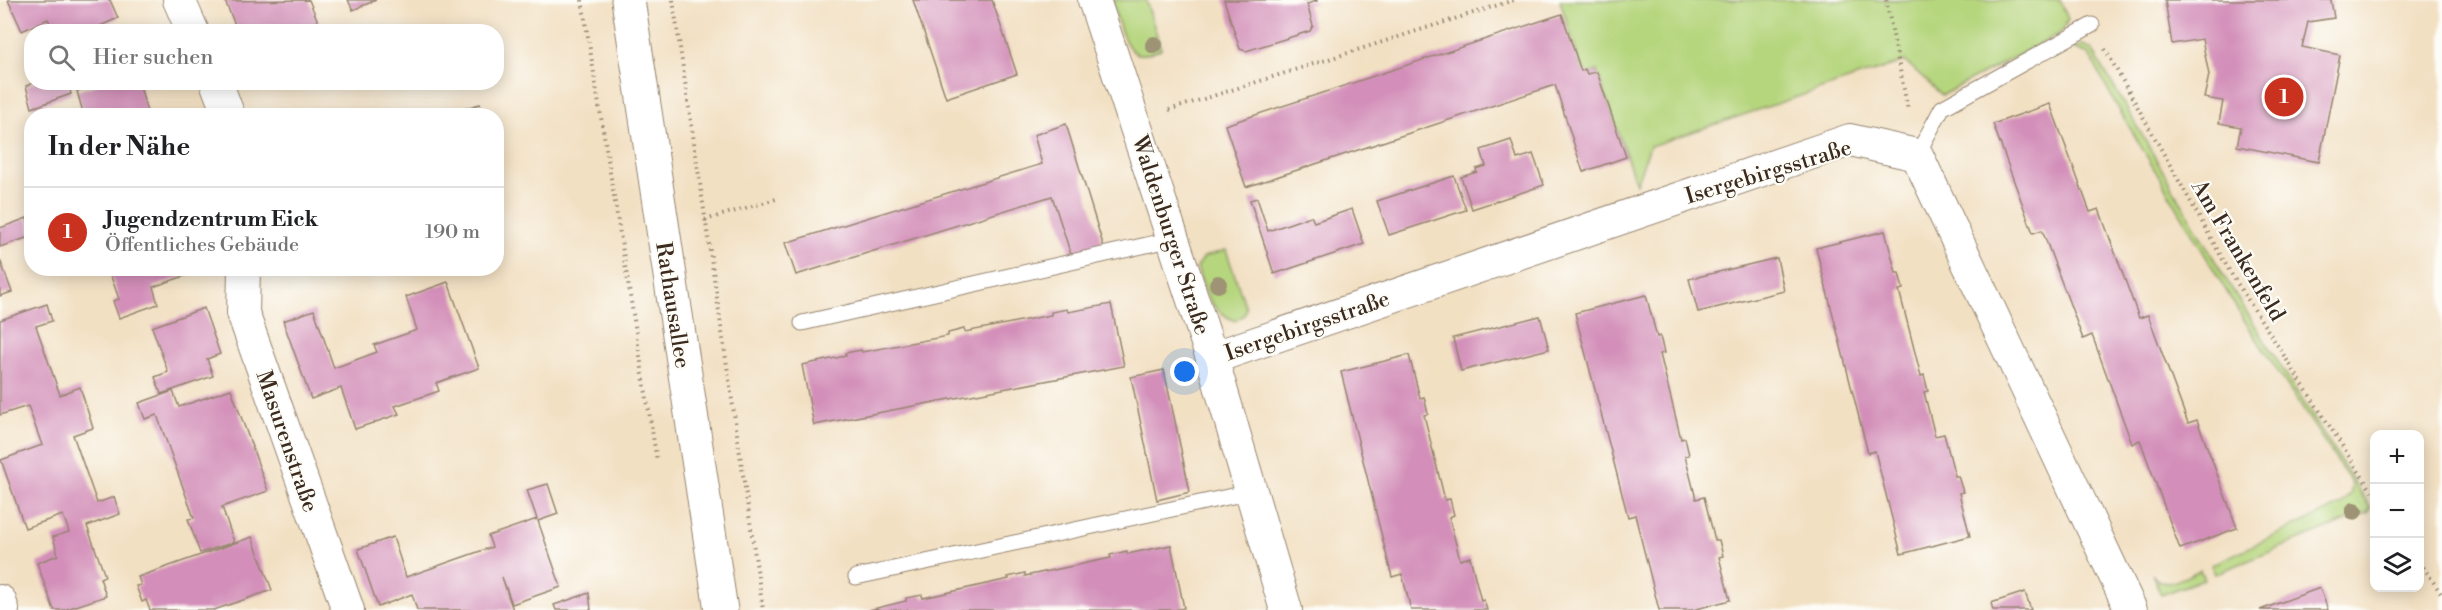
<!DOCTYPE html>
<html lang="de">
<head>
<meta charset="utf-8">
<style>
  :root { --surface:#fff; --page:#f6f6f6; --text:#202124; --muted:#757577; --line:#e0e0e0; --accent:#c8321e }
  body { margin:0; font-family:"Libre Bodoni",serif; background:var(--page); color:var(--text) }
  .controls { position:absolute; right:18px; bottom:18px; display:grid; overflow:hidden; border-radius:12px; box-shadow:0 3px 15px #0003 }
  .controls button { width:54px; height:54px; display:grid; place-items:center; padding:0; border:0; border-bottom:2px solid var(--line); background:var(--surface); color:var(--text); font:30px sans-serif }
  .you { position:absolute; left:1185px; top:372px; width:21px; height:21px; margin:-15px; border:4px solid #fff; border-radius:50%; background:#1a73e8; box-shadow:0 0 0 9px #1a73e833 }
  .badge { display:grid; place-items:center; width:39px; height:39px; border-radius:50%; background:var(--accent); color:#fff; font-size:20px; font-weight:700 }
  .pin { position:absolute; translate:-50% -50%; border:3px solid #fff; box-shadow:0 2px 6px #0006 }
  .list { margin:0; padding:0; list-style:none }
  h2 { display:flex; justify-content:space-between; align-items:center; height:78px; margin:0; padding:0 24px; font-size:26px }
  h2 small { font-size:20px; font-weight:400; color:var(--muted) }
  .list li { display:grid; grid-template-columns:39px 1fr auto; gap:18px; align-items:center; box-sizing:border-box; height:90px; padding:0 24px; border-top:2px solid var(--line) }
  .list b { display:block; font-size:22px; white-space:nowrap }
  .list p { margin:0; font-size:20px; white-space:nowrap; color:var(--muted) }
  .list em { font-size:20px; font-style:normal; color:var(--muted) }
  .icon { flex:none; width:33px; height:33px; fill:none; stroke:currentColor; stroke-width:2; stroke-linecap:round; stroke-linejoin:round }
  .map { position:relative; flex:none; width:2442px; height:610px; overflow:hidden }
  .search { position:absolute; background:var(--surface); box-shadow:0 3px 15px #0003; left:24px; top:24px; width:480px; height:66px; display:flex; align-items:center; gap:15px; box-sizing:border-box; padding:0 21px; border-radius:24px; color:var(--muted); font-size:22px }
  .panel { position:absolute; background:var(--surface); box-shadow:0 3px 15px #0003; left:24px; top:108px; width:480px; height:168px; border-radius:24px }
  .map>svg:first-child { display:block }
  .green { fill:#b6d67e; stroke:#78804e; stroke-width:1.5 }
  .building { fill:#d38fb9 }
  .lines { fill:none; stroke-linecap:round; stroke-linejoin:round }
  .service-casing { stroke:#968570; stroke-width:17 }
  .minor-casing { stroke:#968570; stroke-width:34 }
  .tertiary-casing { stroke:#968570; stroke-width:35 }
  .path { stroke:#968570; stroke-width:4; stroke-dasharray:1.5 4.5; stroke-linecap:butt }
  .service { stroke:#fff; stroke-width:15 }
  .minor { stroke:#fff; stroke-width:32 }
  .tertiary { stroke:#fff; stroke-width:33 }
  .tree { fill:#9e9475 }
  .labels { text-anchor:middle; stroke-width:4.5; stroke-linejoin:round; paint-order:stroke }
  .street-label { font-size:22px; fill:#3b2a1e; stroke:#fdfcf7 }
</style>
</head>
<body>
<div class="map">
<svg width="2442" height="610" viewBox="0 0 2442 610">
  <rect width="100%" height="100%" fill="#fdfcf7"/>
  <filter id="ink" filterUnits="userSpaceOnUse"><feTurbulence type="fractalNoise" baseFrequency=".0167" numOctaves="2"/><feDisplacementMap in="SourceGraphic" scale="12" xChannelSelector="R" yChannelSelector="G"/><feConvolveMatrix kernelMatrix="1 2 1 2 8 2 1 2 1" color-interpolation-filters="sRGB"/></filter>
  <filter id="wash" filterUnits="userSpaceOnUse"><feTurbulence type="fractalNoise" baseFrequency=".008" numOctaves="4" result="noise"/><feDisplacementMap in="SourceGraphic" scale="24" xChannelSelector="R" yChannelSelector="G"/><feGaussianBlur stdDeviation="1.35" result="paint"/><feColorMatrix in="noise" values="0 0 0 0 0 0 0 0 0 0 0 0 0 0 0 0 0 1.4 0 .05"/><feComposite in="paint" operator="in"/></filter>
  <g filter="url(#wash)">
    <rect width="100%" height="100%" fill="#f2e0c3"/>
    <g class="green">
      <path d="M 1112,0 L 1146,0 L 1161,49 C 1154,51 1145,56 1138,54 C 1123,50 1116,14 1112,0 Z"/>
      <polygon points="1560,0 2060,0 2068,19 2064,29 2059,34 1942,95 1905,61 1650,146 1636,184 1597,71 1584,76"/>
      <polygon points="2083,45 2092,49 2225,278 2370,507 2369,512 2215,574 2211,565 2342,504 2351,493 2352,484 2237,309 2114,101 2089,54 2073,48"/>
      <path d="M 1226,250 L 1246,308 L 1244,315 L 1235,321 C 1207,308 1206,293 1197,267 L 1204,257 Z"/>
      <path d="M 2200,570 L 2204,579 L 2161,595 L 2152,574 C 2163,593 2186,576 2200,570 Z"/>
    </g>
    <g id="blocks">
      <g class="building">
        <polygon points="8,0 110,0 118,18 100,26 103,32 54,32 48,19 22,31"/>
        <polygon points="309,0 319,24 301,32 238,32 225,1"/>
        <polygon points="348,0 376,0 353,10"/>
        <polygon points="913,0 992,0 1017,74 946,98"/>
        <polygon points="1224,0 1317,0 1317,1 1307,4 1313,26 1310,31 1246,51 1240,49"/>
        <polygon points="2165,0 2331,0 2334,18 2308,22 2302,47 2340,55 2319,162 2237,146 2241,127 2219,123 2223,101 2204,98 2209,75 2202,39 2172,44"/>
        <polygon points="1562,14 1581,71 1585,69 1587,74 1597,72 1626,157 1583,172 1555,85 1246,187 1225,125"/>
        <polygon points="35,82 68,82 71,94 32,108 26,86"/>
        <polygon points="104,82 139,82 148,116 84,116 77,91"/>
        <polygon points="480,104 483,116 440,116 440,115"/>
        <polygon points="2050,104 2090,212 2099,209 2139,318 2148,315 2188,423 2197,420 2237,528 2180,549 2140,440 2132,444 2092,335 2083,339 2042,230 2033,233 1993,124"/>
        <polygon points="1066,124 1105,251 1073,261 1052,196 796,275 785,243 1042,164 1034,135"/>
        <polygon points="1511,140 1517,159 1533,154 1544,185 1472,209 1461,177 1477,172 1476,169 1486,166 1481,150"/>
        <polygon points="1454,176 1466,210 1389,235 1377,201"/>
        <polygon points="1257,198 1268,231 1311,216 1314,222 1352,209 1364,244 1274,274 1250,200"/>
        <polygon points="27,218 32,236 0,247 0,228"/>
        <polygon points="1885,231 1896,273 1899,273 1903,289 1899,290 1921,376 1924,375 1928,391 1924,392 1935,436 1944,434 1955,476 1958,476 1963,492 1959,493 1970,536 1901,554 1875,451 1868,453 1816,248"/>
        <polygon points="1777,258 1784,291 1698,312 1689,279"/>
        <polygon points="0,260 12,292 0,296"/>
        <polygon points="108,268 191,268 193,273 153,287 158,304 119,318 113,301 119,299"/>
        <polygon points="448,282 479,368 436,383 439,391 395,406 399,414 355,429 341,388 311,399 283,321 314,310 334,368 377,352 374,345 417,330 406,297"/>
        <polygon points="1646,295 1657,337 1660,336 1664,353 1660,354 1681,439 1685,438 1689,455 1685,456 1696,499 1704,497 1715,540 1719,540 1723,556 1719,557 1730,600 1693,610 1659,610 1635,515 1628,517 1575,313"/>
        <polygon points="47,304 52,321 36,326 60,395 80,387 93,428 73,435 97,503 114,497 120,514 87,526 105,576 100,578 106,596 64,610 54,610 37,563 58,555 53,537 69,532 63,515 25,528 1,460 42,445 28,406 0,415 0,320"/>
        <polygon points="1111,304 1124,366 814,425 802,365 846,356 845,353 861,350 862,352 948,336 948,333 964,329 965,332 1051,315 1051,312 1067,309 1068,312"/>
        <polygon points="204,308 220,354 207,359 213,376 161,394 155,377 168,372 152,327"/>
        <polygon points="1540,316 1549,349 1461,371 1453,338"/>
        <polygon points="1409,355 1420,398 1424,397 1428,414 1424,415 1445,500 1450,499 1454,515 1449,517 1460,560 1470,557 1481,601 1484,600 1487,610 1411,610 1402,574 1392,577 1341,372"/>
        <polygon points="1164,370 1190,492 1157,500 1131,377"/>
        <polygon points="231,389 268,491 222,507 234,542 200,553 188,519 194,518 157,415 145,419 139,403 173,391 179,407"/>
        <polygon points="548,484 558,514 538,521 561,587 512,604 502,577 513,610 417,610 412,594 378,607 358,549 393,537 406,577 492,547 488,536 537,519 527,490"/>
        <polygon points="252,537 272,590 214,610 150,610 146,600 142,602 136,586 141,585 138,577"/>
        <polygon points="1171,545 1184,608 1174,610 869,610 906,601 906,598 922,595 923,598 1009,579 1008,577 1025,573 1025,576 1111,558 1110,555 1127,551 1127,554"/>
        <polygon points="2320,588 2328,610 2260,610"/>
        <polygon points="2025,592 2031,610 1993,610 1991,603"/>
        <polygon points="589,593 591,610 556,610 554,605"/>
      </g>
    </g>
  </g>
  <g filter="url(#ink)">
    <use href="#blocks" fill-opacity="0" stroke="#968570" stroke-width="1.5"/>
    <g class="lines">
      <defs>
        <g id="service">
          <polyline points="1917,155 1942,108 2092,25"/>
          <polyline points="802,323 1173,239"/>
          <polyline points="856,577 1251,492"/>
        </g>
        <g id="minor">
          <polyline points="179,0 193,32"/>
          <polyline points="1094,0 1212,358 1286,610"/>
          <polyline points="216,82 229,116"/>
          <polyline points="244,268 243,313 348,610"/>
          <polyline points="1212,358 1850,140 1917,155 2131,610"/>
          <polyline points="0,601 3,610"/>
        </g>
        <polyline id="tertiary" points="628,0 721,610"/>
      </defs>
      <use href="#service" class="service-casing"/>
      <use href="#minor" class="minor-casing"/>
      <use href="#tertiary" class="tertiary-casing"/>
      <g class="path">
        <polyline points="582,0 657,461"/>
        <polyline points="673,0 763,610"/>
        <polyline points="1886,0 1908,110"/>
        <polyline points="2105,49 2230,272 2374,495"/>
        <polyline points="1169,110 1514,0"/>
        <polyline points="705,220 776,199"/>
        <polyline points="2420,562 2442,595"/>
      </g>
      <use href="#service" class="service"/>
      <use href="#minor" class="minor"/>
      <use href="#tertiary" class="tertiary"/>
    </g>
    <g class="tree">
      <circle cx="1154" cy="45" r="9"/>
      <circle cx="1218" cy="284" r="9"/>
      <circle cx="2354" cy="511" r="9"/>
    </g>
  </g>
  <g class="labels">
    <g class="street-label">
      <text transform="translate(1768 171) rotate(-17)" y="8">Isergebirgsstraße</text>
      <text transform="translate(1172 235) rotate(72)" y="8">Waldenburger Straße</text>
      <text transform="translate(2239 250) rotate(59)" y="8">Am Frankenfeld</text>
      <text transform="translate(674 305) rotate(81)" y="8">Rathausallee</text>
      <text transform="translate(1307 325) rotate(-19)" y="8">Isergebirgsstraße</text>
      <text transform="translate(288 441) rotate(71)" y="8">Masurenstraße</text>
    </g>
  </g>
</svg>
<div class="controls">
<button>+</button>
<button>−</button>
<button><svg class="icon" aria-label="layers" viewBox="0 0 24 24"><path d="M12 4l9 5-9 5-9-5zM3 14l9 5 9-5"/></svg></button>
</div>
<div class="you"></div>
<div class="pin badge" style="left:2284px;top:97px">1</div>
<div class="search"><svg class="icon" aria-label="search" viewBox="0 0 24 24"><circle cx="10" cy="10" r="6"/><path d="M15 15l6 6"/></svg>Hier suchen</div>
<section class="panel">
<h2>In der Nähe<small></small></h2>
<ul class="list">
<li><span class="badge">1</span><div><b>Jugendzentrum Eick</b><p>Öffentliches Gebäude</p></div><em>190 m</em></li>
</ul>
</section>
</div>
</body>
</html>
